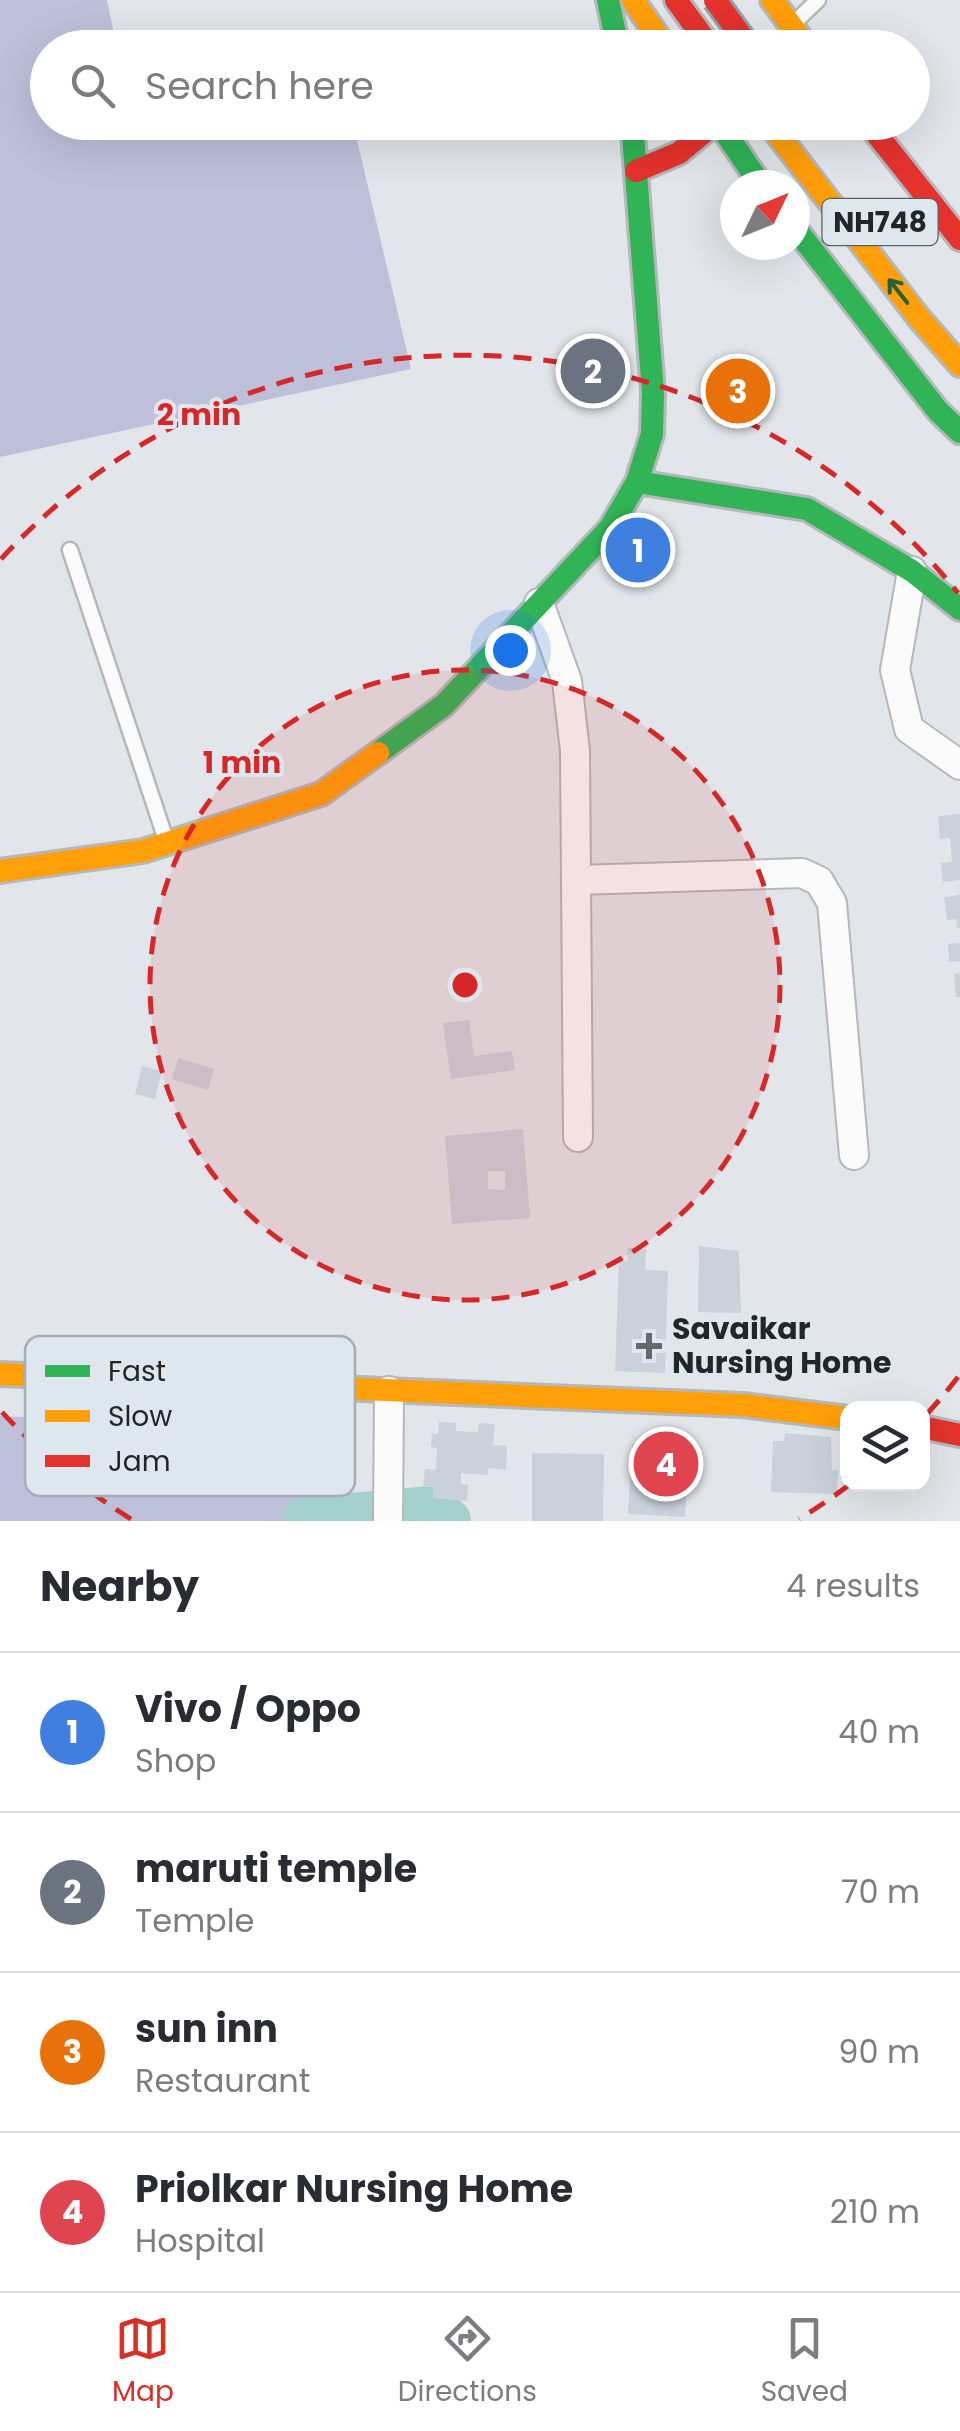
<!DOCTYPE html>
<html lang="en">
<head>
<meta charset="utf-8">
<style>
  :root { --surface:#fff; --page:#f7f7f7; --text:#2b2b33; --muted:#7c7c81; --line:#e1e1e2; --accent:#d93025 }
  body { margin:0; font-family:Poppins,sans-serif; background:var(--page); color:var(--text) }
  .controls { position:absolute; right:30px; bottom:30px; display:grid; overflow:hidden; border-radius:20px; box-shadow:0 10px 40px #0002 }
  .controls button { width:90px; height:90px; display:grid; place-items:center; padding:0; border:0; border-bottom:2px solid var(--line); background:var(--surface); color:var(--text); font:50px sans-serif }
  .compass { position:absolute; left:720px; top:170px; width:90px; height:90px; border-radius:50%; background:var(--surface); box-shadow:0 10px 40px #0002; rotate:47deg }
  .you { position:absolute; left:510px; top:650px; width:35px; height:35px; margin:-25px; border:8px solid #fff; border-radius:50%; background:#1a73e8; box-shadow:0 0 0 15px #1a73e833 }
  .badge { display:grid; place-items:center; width:65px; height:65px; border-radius:50%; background:var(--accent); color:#fff; font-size:32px; font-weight:700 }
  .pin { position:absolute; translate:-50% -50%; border:5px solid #fff; box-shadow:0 2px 10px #0006 }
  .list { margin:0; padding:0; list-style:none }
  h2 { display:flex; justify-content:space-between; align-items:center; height:130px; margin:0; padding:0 40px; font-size:42px }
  h2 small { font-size:32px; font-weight:400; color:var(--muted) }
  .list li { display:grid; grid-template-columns:65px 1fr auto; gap:30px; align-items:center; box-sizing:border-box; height:160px; padding:0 40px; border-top:2px solid var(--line) }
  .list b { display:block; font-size:38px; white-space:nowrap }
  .list p { margin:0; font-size:32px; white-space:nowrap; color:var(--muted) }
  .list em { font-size:32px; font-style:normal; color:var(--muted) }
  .icon { flex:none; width:55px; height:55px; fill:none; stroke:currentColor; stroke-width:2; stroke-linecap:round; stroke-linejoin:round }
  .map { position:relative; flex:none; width:960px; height:1521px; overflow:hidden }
  .search { position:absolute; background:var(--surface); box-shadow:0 10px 40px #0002; left:30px; right:30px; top:30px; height:110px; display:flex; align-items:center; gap:25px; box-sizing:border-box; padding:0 35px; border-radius:55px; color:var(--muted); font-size:38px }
  .sheet { height:770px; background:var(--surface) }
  nav { display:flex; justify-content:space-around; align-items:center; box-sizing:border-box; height:140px; border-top:2px solid var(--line); background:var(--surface); font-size:28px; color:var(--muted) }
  nav a { display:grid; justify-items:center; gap:5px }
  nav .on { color:var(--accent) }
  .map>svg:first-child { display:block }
  .forest { fill:#bec0da }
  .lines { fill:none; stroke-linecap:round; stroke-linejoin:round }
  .river { stroke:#a3cfcd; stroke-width:48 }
  .building { fill:#cad1db; fill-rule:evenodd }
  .lane-casing { stroke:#b4b8bb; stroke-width:19 }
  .street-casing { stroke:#b4b8bb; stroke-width:32 }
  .fast-casing { stroke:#b4b8bb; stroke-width:28 }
  .slow-casing { stroke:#b4b8bb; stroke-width:28 }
  .jam-casing { stroke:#b4b8bb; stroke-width:28 }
  .lane { stroke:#fbfbfc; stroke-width:14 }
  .street { stroke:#fbfbfc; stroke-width:28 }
  .fast { stroke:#30b455; stroke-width:22 }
  .slow { stroke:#ff9f0a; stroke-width:22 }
  .jam { stroke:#e5322d; stroke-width:22 }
  .jam-bridge-casing { stroke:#91a0a4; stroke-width:28; stroke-linecap:butt }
  .jam-bridge { stroke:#e5322d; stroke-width:22 }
  .oneway { stroke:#285f3a }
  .ring { fill:none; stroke:#d62828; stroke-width:5; stroke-dasharray:18 12 }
  .poi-dot { fill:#65696c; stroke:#dee7ed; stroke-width:4 }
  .labels { text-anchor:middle; stroke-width:8; stroke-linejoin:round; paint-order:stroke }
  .shield { fill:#dee7ed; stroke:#5a6063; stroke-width:2.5 }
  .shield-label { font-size:28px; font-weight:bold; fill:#222628 }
  .poi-label { font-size:30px; font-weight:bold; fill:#222628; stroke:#dee7ed; text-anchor:start }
  .key { fill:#dee7ed; stroke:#a6adb2; stroke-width:2.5 }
  .key-label { font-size:28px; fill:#222628 }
  .centre { fill:#d62828; stroke:#dee7ed; stroke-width:5 }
  .ring-label { font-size:30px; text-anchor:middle; font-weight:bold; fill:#d62828; stroke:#dee7ed; stroke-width:8; stroke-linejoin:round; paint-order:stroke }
</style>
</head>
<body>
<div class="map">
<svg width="960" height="1521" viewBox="0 0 960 1521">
  <rect width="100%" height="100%" fill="#e2e6ea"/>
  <g class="forest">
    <polygon points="0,0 107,0 115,38 335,43 336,47 48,48 48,122 353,123 411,369 0,457"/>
    <polygon points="0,1416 348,1432 352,1521 0,1521"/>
  </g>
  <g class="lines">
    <polyline class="river" points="306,1521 432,1510 447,1521"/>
  </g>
  <g class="building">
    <polygon points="960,814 960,880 943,882 941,863 952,862 950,838 940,839 938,816"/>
    <polygon points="960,895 960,928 957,928 956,919 947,920 944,897"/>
    <polygon points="960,943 960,961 949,962 948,944"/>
    <polygon points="960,973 960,997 956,997 954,974"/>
    <polygon points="469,1020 474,1056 512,1051 515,1070 451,1079 443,1023"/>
    <polygon points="178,1058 214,1069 208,1090 172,1079"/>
    <polygon points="142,1066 162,1071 155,1099 135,1094"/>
    <path d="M 523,1129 L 530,1218 L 452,1224 L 445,1136 ZM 488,1171 L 505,1171 L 505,1190 L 488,1189 Z"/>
    <polygon points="699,1246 739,1251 741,1313 698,1312"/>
    <polygon points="628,1248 646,1249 645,1270 668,1271 665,1373 615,1371 619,1260 627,1261"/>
    <polygon points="439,1422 456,1423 456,1431 478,1432 479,1423 495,1424 493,1445 507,1446 506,1470 488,1468 488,1475 461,1473 461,1484 468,1485 467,1501 433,1498 433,1487 423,1487 425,1469 436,1470 437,1448 431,1447 432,1433 438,1434"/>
    <polygon points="785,1433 831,1437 832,1470 838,1470 837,1494 771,1492 773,1441 784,1441"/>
    <polygon points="632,1444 650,1444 649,1452 669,1453 670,1448 689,1449 685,1517 628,1514"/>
    <polygon points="532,1453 604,1454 603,1521 532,1521"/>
  </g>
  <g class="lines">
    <defs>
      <g id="lane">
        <polyline points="791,26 818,0"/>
        <polyline points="70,550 167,843"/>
      </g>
      <g id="street">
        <polyline points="912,571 895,670 909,729 960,765"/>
        <polyline points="539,603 567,681 575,751 578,1137"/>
        <polyline points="577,880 802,873 819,881 832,903 854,1155"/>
        <polyline points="388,1521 389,1391"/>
      </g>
      <g id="fast">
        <polyline points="608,0 618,48"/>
        <polyline points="718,122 761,185"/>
        <polyline points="795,228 938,411 960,432"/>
        <polyline points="637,482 807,509 912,571 960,609"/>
        <polyline points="378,753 444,705 610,528 637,482 652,434 653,392 632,122"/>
      </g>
      <g id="slow">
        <polyline points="633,0 666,48"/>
        <polyline points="772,0 808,48"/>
        <polyline points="768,122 919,318 960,365"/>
        <polyline points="0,871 143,851 321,794 378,753"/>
        <polyline points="0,1374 743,1405 848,1418"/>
      </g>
      <g id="jam">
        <polyline points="676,0 711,48"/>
        <polyline points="867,122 960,239"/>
        <polyline points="636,171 679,153 716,122"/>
        <polyline points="922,1427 960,1435"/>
      </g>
    </defs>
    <use href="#lane" class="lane-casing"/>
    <use href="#street" class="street-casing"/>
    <use href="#fast" class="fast-casing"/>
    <use href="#slow" class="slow-casing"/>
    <use href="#jam" class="jam-casing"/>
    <use href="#lane" class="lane"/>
    <use href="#street" class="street"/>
    <use href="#fast" class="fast"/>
    <use href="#slow" class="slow"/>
    <use href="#jam" class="jam"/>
    <defs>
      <polyline id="jam-bridge" points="715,0 750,48"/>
    </defs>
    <use href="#jam-bridge" class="jam-bridge-casing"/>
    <use href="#jam-bridge" class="jam-bridge"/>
  </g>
  <defs><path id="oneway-shaft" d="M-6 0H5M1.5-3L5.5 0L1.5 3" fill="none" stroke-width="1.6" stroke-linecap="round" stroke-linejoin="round" transform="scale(2.5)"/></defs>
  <use class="oneway" href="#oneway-shaft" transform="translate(898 291) rotate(-128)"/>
  <circle cx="465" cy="985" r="315" fill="#d62828" fill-opacity=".12"/>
  <g class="ring">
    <circle cx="465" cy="985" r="315"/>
    <path d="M958 1377A630 630 0 0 1 926 1415M849 1485A630 630 0 0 1 799 1519M131 1519A630 630 0 0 1 1 1411M1 559A630 630 0 0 1 958 593"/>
  </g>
  <path class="poi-dot" d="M644 1331h10v10h10v10h-10v10h-10v-10h-10v-10h10z"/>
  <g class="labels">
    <rect class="shield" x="822.5" y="199" width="115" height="46" rx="8"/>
    <g class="shield-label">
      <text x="880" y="232">NH748</text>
    </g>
    <g class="poi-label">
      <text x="672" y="1339">Savaikar<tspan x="672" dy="34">Nursing Home</tspan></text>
    </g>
  </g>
  <rect x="25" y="1336" width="330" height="160" rx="15" class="key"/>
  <rect x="45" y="1365" width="45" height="12" fill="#30b455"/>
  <rect x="45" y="1410" width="45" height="12" fill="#ff9f0a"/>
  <rect x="45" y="1455" width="45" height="12" fill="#e5322d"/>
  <g class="key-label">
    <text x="108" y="1381">Fast</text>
    <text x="108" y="1426">Slow</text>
    <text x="108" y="1471">Jam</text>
  </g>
  <circle cx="465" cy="985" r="15" class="centre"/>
  <g class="ring-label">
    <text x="199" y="425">2 min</text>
    <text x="242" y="773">1 min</text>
  </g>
</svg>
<div class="controls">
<button><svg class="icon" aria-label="layers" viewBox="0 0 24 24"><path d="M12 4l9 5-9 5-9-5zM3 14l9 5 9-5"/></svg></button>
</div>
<svg class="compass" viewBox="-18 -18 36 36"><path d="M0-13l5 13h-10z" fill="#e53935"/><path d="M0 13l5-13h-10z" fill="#7c7c81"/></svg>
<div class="you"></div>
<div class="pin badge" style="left:638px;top:550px;background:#3f7fe0">1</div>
<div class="pin badge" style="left:593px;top:371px;background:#6b7280">2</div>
<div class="pin badge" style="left:738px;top:391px;background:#e8710a">3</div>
<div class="pin badge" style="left:666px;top:1464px;background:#e0444e">4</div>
<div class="search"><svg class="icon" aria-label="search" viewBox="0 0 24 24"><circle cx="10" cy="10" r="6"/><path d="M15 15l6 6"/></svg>Search here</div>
</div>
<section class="sheet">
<h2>Nearby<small>4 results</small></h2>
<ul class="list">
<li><span class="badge" style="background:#3f7fe0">1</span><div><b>Vivo / Oppo</b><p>Shop</p></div><em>40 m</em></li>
<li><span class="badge" style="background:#6b7280">2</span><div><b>maruti temple</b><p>Temple</p></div><em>70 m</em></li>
<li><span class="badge" style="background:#e8710a">3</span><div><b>sun inn</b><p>Restaurant</p></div><em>90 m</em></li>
<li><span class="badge" style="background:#e0444e">4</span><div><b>Priolkar Nursing Home</b><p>Hospital</p></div><em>210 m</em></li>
</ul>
</section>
<nav>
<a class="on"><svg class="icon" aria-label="map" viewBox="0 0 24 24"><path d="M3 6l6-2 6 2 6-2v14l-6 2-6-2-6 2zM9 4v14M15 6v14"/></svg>Map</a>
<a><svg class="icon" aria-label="directions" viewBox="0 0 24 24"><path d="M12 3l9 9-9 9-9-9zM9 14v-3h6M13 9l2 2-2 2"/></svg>Directions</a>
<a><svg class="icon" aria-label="saved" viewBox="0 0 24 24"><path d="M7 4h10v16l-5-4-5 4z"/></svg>Saved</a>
</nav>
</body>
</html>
